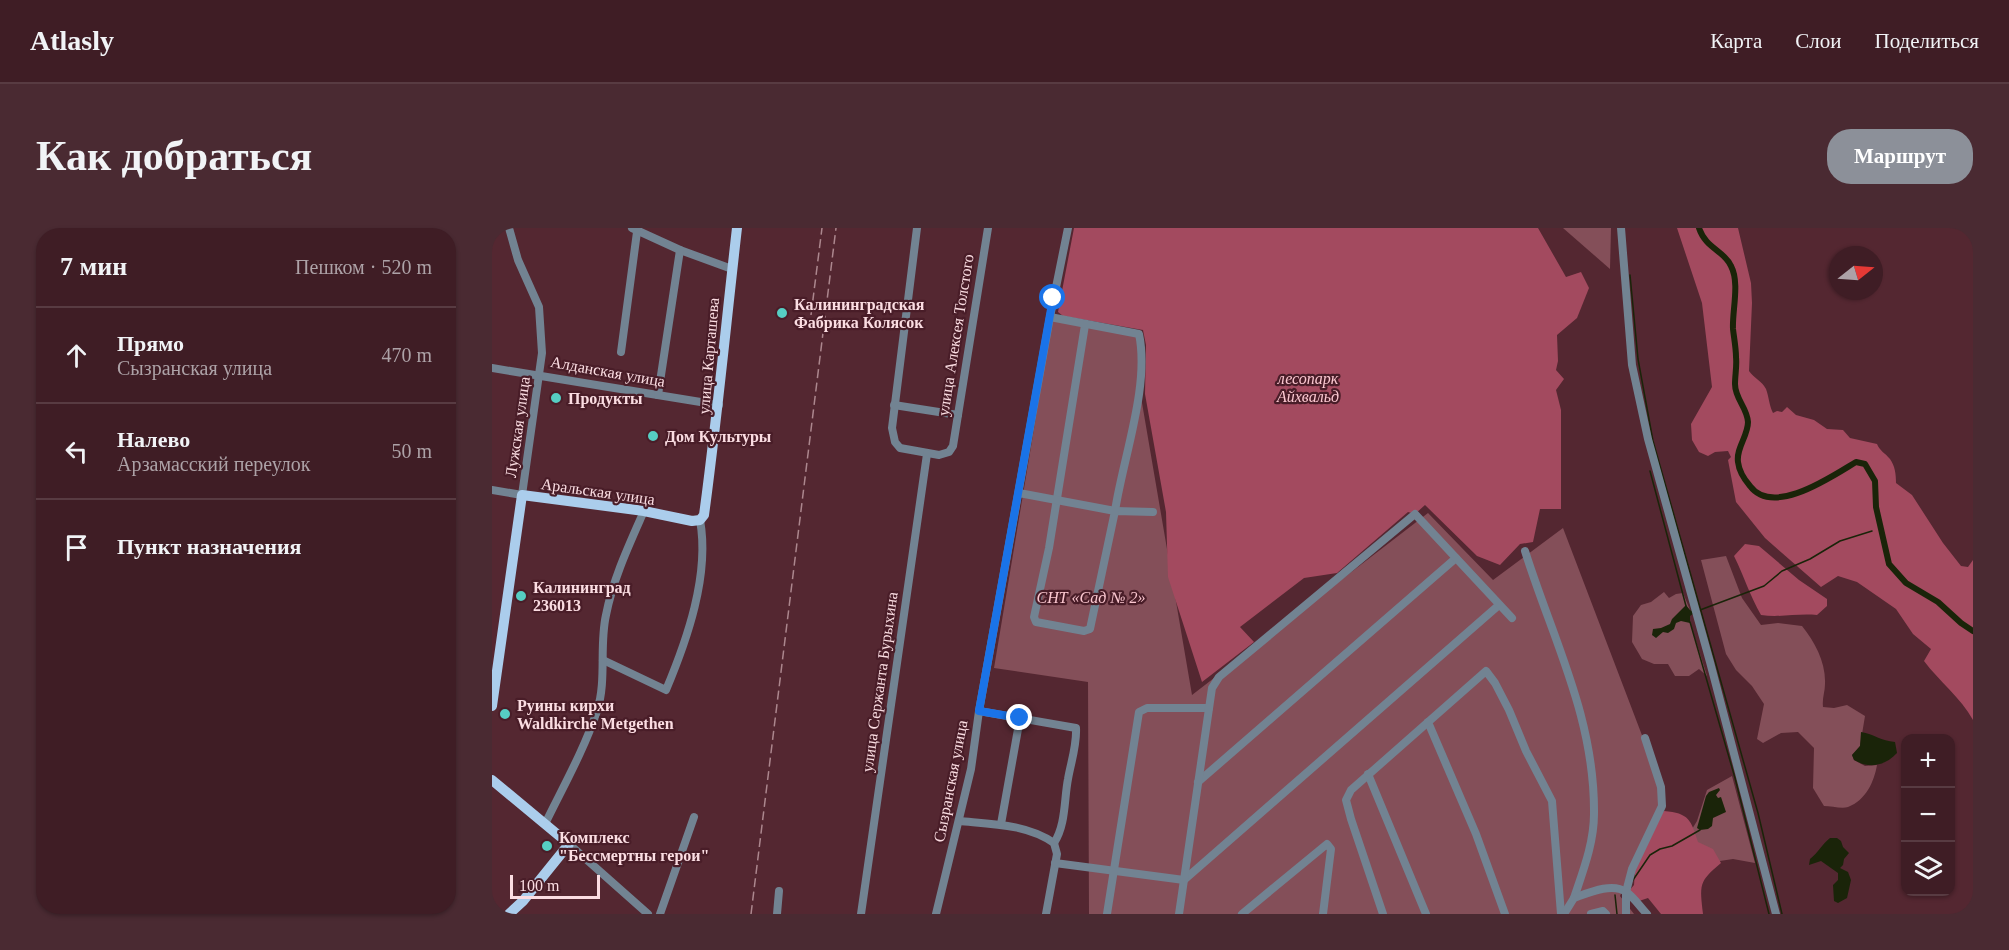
<!DOCTYPE html>
<html lang="ru">
<head>
<meta charset="utf-8">
<style>
  :root { --surface:#3f1d25; --page:#4a2a32; --text:#f1f3f6; --muted:#ada2a7; --line:#583b42; --accent:#8c9099 }
  body { margin:0; font-family:Georgia,serif; background:var(--page); color:var(--text) }
  .controls { position:absolute; right:18px; bottom:18px; display:grid; overflow:hidden; border-radius:12px; box-shadow:0 2px 4px #0004 }
  .controls button { width:54px; height:54px; display:grid; place-items:center; padding:0; border:0; border-bottom:2px solid var(--line); background:var(--surface); color:var(--text); font:30px sans-serif }
  .compass { position:absolute; left:1337px; top:18px; width:54px; height:54px; border-radius:50%; background:var(--surface); box-shadow:0 2px 4px #0004; rotate:73deg }
  .scale { position:absolute; left:18px; bottom:15px; width:90px; box-sizing:border-box; padding-left:6px; border:3px solid #fbdde2; border-top:0; font-size:16px; line-height:21px; white-space:nowrap; color:#fbdde2; -webkit-text-stroke:4px #491d28; paint-order:stroke }
  .stop { position:absolute; width:18px; height:18px; margin:-14px; border:4px solid #1a73e8; border-radius:50%; background:#fff }
  .stop.end { background:#1a73e8; border-color:#fff; box-shadow:0 2px 6px #0008 }
  .list { margin:0; padding:0; list-style:none }
  h2 { display:flex; justify-content:space-between; align-items:center; height:78px; margin:0; padding:0 24px; font-size:26px }
  h2 small { font-size:20px; font-weight:400; color:var(--muted) }
  .list li { display:grid; grid-template-columns:39px 1fr auto; gap:18px; align-items:center; box-sizing:border-box; height:96px; padding:0 24px; border-top:2px solid var(--line) }
  .list b { display:block; font-size:22px; white-space:nowrap }
  .list p { margin:0; font-size:20px; white-space:nowrap; color:var(--muted) }
  .list em { font-size:20px; font-style:normal; color:var(--muted) }
  .icon { flex:none; width:33px; height:33px; fill:none; stroke:currentColor; stroke-width:2; stroke-linecap:round; stroke-linejoin:round }
  .map { position:relative; flex:none; width:1481px; height:686px; overflow:hidden; border-radius:24px }
  header { display:flex; align-items:center; gap:36px; box-sizing:border-box; height:84px; padding:0 30px; background:var(--surface); border-bottom:2px solid var(--line) }
  header strong { font-size:28px }
  nav { display:flex; gap:33px; margin-inline-start:auto; font-size:21px }
  .intro { display:flex; align-items:center; justify-content:space-between; box-sizing:border-box; height:144px; padding:0 36px }
  h1 { margin:0; font-size:42px }
  .button { padding:15px 27px; border-radius:24px; background:var(--accent); color:#fff; font-size:21px; font-weight:700 }
  main { display:flex; gap:36px; padding:0 36px }
  aside { flex:1; background:var(--surface); border-radius:24px; box-shadow:0 2px 4px #0004 }
  .map>svg:first-child { display:block }
  .green { fill:#844f59 }
  .forest { fill:#a34a5f }
  .water { fill:#1a2409 }
  .lines { fill:none; stroke-linecap:round; stroke-linejoin:round }
  .stream { stroke:#1a2409; stroke-width:1.5 }
  .canal { stroke:#1a2409; stroke-width:6 }
  .minor { stroke:#728392; stroke-width:8 }
  .major { stroke:#abcdec; stroke-width:10 }
  .rail { stroke:#ac878e; stroke-width:1.5; stroke-dasharray:9 4.5; stroke-linecap:butt }
  .route { stroke:#1a73e8; stroke-width:8 }
  .poi-dot { fill:#56cec3; stroke:#491d28; stroke-width:2 }
  .labels { text-anchor:middle; stroke-width:4.5; stroke-linejoin:round; paint-order:stroke }
  .poi-label { font-size:16px; font-weight:bold; fill:#fbdde2; stroke:#491d28; text-anchor:start }
  .street-label { font-size:16px; fill:#fbdde2; stroke:#491d28 }
  .park-label { font-size:16px; font-style:italic; fill:#fcc8d1; stroke:#491d28 }
</style>
</head>
<body>
<header>
<strong>Atlasly</strong>
<nav><a>Карта</a><a>Слои</a><a>Поделиться</a></nav>
</header>
<div class="intro"><h1>Как добраться</h1><a class="button">Маршрут</a></div>
<main>
<aside>
<h2>7 мин<small>Пешком · 520 m</small></h2>
<ul class="list">
<li><svg class="icon" aria-label="ahead" viewBox="0 0 24 24"><path d="M12 20V5M6 11l6-6 6 6"/></svg><div><b>Прямо</b><p>Сызранская улица</p></div><em>470 m</em></li>
<li><svg class="icon" aria-label="left" viewBox="0 0 24 24"><path d="M17 20v-9H6M10 6l-5 5 5 5"/></svg><div><b>Налево</b><p>Арзамасский переулок</p></div><em>50 m</em></li>
<li><svg class="icon" aria-label="arrive" viewBox="0 0 24 24"><path d="M6 21V4h12l-3 4 3 4H6"/></svg><div><b>Пункт назначения</b></div></li>
</ul>
</aside>
<div class="map">
<svg width="1481" height="686" viewBox="0 0 1481 686">
  <rect width="100%" height="100%" fill="#542731"/>
  <g class="green">
    <polygon points="1071,0 1119,0 1118,41"/>
    <polygon points="561,87 650,103 649,169 700,467 936,285 1001,352 1071,300 1172,565 1128,668 1142,686 597,686 596,454 502,440"/>
    <path d="M 1234,328 L 1250,370 L 1269,397 L 1286,395 L 1310,398 C 1323,414 1334,435 1333,456 C 1333,464 1330,470 1331,479 L 1342,480 L 1355,477 L 1373,488 L 1368,518 L 1360,527 L 1362,532 L 1373,538 L 1385,537 C 1382,554 1374,572 1356,579 C 1350,581 1339,578 1332,578 L 1321,560 L 1322,520 L 1306,504 L 1289,505 L 1271,515 L 1265,511 L 1272,476 L 1260,458 L 1244,442 L 1234,426 L 1209,332 Z"/>
    <polygon points="1172,364 1177,370 1184,366 1191,365 1198,382 1204,383 1198,387 1198,394 1215,448 1207,441 1197,448 1183,448 1176,436 1162,436 1150,431 1140,414 1141,388 1149,377 1159,374"/>
    <polygon points="1240,548 1263,635 1241,631 1208,636 1197,606 1205,593 1215,562"/>
  </g>
  <g class="forest">
    <polygon points="582,0 1046,0 1074,49 1089,44 1097,60 1085,90 1065,107 1066,133 1064,142 1072,151 1064,162 1069,182 1069,281 1048,281 1041,314 1028,316 1008,337 985,328 933,277 923,286 916,284 845,345 812,350 748,399 762,414 710,454 676,349 674,284 653,166 654,117 651,102 571,88 566,84"/>
    <path d="M 1185,0 L 1246,0 L 1259,55 L 1260,75 L 1257,143 C 1262,150 1270,153 1274,161 C 1277,169 1277,177 1281,185 L 1285,183 L 1290,184 L 1295,179 L 1304,187 L 1322,192 L 1335,201 L 1351,202 L 1358,210 L 1385,216 C 1388,223 1393,225 1398,231 C 1403,238 1404,246 1404,255 L 1420,267 L 1451,315 L 1469,338 L 1476,339 L 1481,332 L 1481,492 C 1469,470 1447,453 1432,433 L 1439,421 L 1421,406 L 1404,381 L 1365,354 L 1346,348 L 1329,359 L 1273,310 L 1244,274 L 1236,232 L 1239,229 L 1236,223 L 1223,224 L 1216,228 L 1207,224 L 1200,212 L 1199,196 L 1220,159 L 1210,75 Z"/>
    <path d="M 1253,316 L 1267,318 L 1307,352 L 1335,371 L 1335,378 L 1325,387 C 1305,385 1288,390 1269,387 C 1258,368 1252,348 1242,328 Z"/>
    <path d="M 1172,583 C 1197,585 1199,592 1206,614 L 1221,621 L 1229,635 C 1206,654 1208,657 1211,686 L 1169,686 L 1156,670 L 1147,673 L 1137,663 L 1142,657 L 1143,642 L 1169,587 Z"/>
  </g>
  <g class="water">
    <polygon points="1194,377 1198,382 1204,384 1198,388 1198,395 1189,393 1184,395 1182,401 1176,405 1171,404 1164,410 1160,407 1161,401 1169,400 1178,396 1180,391"/>
    <path d="M 1369,504 C 1382,506 1389,513 1403,514 L 1405,525 C 1393,538 1377,541 1362,532 L 1360,527 L 1368,518 Z"/>
    <polygon points="1227,560 1228,562 1224,567 1226,570 1229,569 1234,584 1221,590 1220,598 1216,601 1208,602 1205,600 1214,568 1217,564"/>
    <path d="M 1338,610 L 1345,610 L 1349,613 L 1351,619 L 1357,625 L 1352,631 L 1351,637 L 1348,640 L 1356,644 L 1359,652 L 1355,670 L 1346,675 L 1342,673 L 1341,657 L 1346,652 L 1346,645 L 1329,633 L 1317,637 L 1318,631 C 1326,625 1330,616 1338,610 Z"/>
  </g>
  <g class="lines">
    <g class="stream">
      <polyline points="1138,47 1146,131 1161,213 1266,585 1290,686"/>
      <polyline points="1158,243 1194,378"/>
      <polyline points="1208,382 1272,358 1290,343 1318,331 1348,313 1380,303"/>
      <polyline points="1198,394 1243,550 1277,686"/>
      <polyline points="1141,652 1158,627 1168,621 1180,618 1208,602"/>
      <polyline points="1123,667 1125,686"/>
    </g>
    <path class="canal" d="M 1207,0 C 1214,21 1232,22 1239,38 C 1248,55 1240,83 1241,101 C 1242,110 1244,120 1244,129 C 1245,138 1243,147 1243,156 C 1243,171 1255,179 1256,194 C 1256,208 1244,220 1246,234 C 1247,243 1252,251 1258,258 C 1281,289 1339,249 1364,234 L 1373,236 L 1383,253 L 1384,279 L 1397,336 L 1414,355 L 1446,374 L 1469,395 L 1481,403"/>
    <g class="minor">
      <polyline points="140,0 188,22 240,41"/>
      <polyline points="425,0 400,200 403,214 408,220 447,227 457,224 461,218 496,0"/>
      <polyline points="1129,0 1140,137 1156,211 1218,434 1284,686"/>
      <polyline points="593,97 557,320 542,389 544,394 592,403 598,401 623,283 661,284"/>
      <polyline points="129,124 145,4"/>
      <polyline points="0,140 227,177"/>
      <polyline points="166,167 188,22"/>
      <polyline points="402,177 466,187"/>
      <polyline points="0,262 30,267 50,125 47,79 26,32 17,0"/>
      <path d="M 527,265 L 623,283 C 631,230 658,158 647,106 L 558,89"/>
      <path d="M 1033,323 C 1061,412 1103,490 1102,586 C 1102,615 1091,643 1082,670"/>
      <path d="M 111,432 L 174,462 C 195,412 218,347 208,292"/>
      <path d="M 487,483 L 584,500 C 585,517 579,534 576,551 C 572,571 574,597 562,615"/>
      <polyline points="936,494 984,606 1013,686"/>
      <polyline points="876,546 934,686"/>
      <polyline points="706,554 964,330"/>
      <path d="M 467,593 C 499,596 535,596 562,615 L 565,626 L 554,686"/>
      <path d="M 53,596 C 71,559 92,522 105,483 C 115,452 107,418 114,387 C 121,351 137,317 152,283"/>
      <polyline points="509,596 528,490"/>
      <polyline points="77,616 156,686"/>
      <polyline points="563,635 692,652 1007,377"/>
      <polyline points="168,686 202,589"/>
      <polyline points="285,686 287,663"/>
      <polyline points="369,686 435,226"/>
      <polyline points="444,686 479,541 487,483 558,89 576,0"/>
      <polyline points="615,686 647,484 655,480 717,480"/>
      <polyline points="687,686 720,460 727,449 923,286 1020,390"/>
      <polyline points="750,686 835,616 839,621 831,686"/>
      <polyline points="891,686 859,591 854,572 859,562 994,443 1003,455 1017,482 1034,523 1060,573 1069,686"/>
      <path d="M 1072,686 L 1082,670 C 1096,665 1120,654 1134,664 C 1142,669 1148,679 1155,686"/>
      <polyline points="1099,686 1111,683 1114,686"/>
      <polyline points="1134,686 1134,664 1140,641 1170,578 1169,559 1153,510"/>
    </g>
    <g class="major">
      <path d="M 0,478 L 30,267 L 152,283 L 200,293 L 208,292 L 212,287 C 225,191 234,96 245,0"/>
      <polyline points="0,552 77,616 31,673 17,686"/>
    </g>
    <g class="rail">
      <polyline points="319,87 330,0"/>
      <polyline points="259,686 344,0"/>
    </g>
  </g>
  <g class="lines">
    <polyline class="route" points="528,490 487,483 561,70"/>
  </g>
  <g class="poi-dot">
    <circle cx="290" cy="85" r="6"/>
    <circle cx="64" cy="170" r="6"/>
    <circle cx="161" cy="208" r="6"/>
    <circle cx="29" cy="368" r="6"/>
    <circle cx="13" cy="486" r="6"/>
    <circle cx="55" cy="618" r="6"/>
  </g>
  <g class="labels">
    <g class="poi-label">
      <text x="302" y="82">Калининградская<tspan x="302" dy="18">Фабрика Колясок</tspan></text>
      <text x="76" y="176">Продукты</text>
      <text x="173" y="214">Дом Культуры</text>
      <text x="41" y="365">Калининград<tspan x="41" dy="18">236013</tspan></text>
      <text x="25" y="483">Руины кирхи<tspan x="25" dy="18">Waldkirche Metgethen</tspan></text>
      <text x="67" y="615">Комплекс<tspan x="67" dy="18">"Бессмертны герои"</tspan></text>
    </g>
    <g class="street-label">
      <text transform="translate(463 107) rotate(-81)" y="6">улица Алексея Толстого</text>
      <text transform="translate(216 128) rotate(-85)" y="6">улица Карташева</text>
      <text transform="translate(116 143) rotate(10)" y="6">Алданская улица</text>
      <text transform="translate(25 199) rotate(-82)" y="6">Лужская улица</text>
      <text transform="translate(106 263) rotate(8)" y="6">Аральская улица</text>
      <text transform="translate(387 454) rotate(-82)" y="6">улица Сержанта Бурыхина</text>
      <text transform="translate(458 553) rotate(-79)" y="6">Сызранская улица</text>
    </g>
    <g class="park-label">
      <text x="816" y="156">лесопарк<tspan x="816" dy="18">Айхвальд</tspan></text>
      <text x="599" y="375">СНТ «Сад № 2»</text>
    </g>
  </g>
</svg>
<div class="controls">
<button>+</button>
<button>−</button>
<button><svg class="icon" aria-label="layers" viewBox="0 0 24 24"><path d="M12 4l9 5-9 5-9-5zM3 14l9 5 9-5"/></svg></button>
</div>
<svg class="compass" viewBox="-18 -18 36 36"><path d="M0-13l5 13h-10z" fill="#e53935"/><path d="M0 13l5-13h-10z" fill="#ada2a7"/></svg>
<div class="scale">100 m</div>
<div class="stop" style="left:561px;top:70px"></div>
<div class="stop end" style="left:528px;top:490px"></div>
</div>
</main>
</body>
</html>
